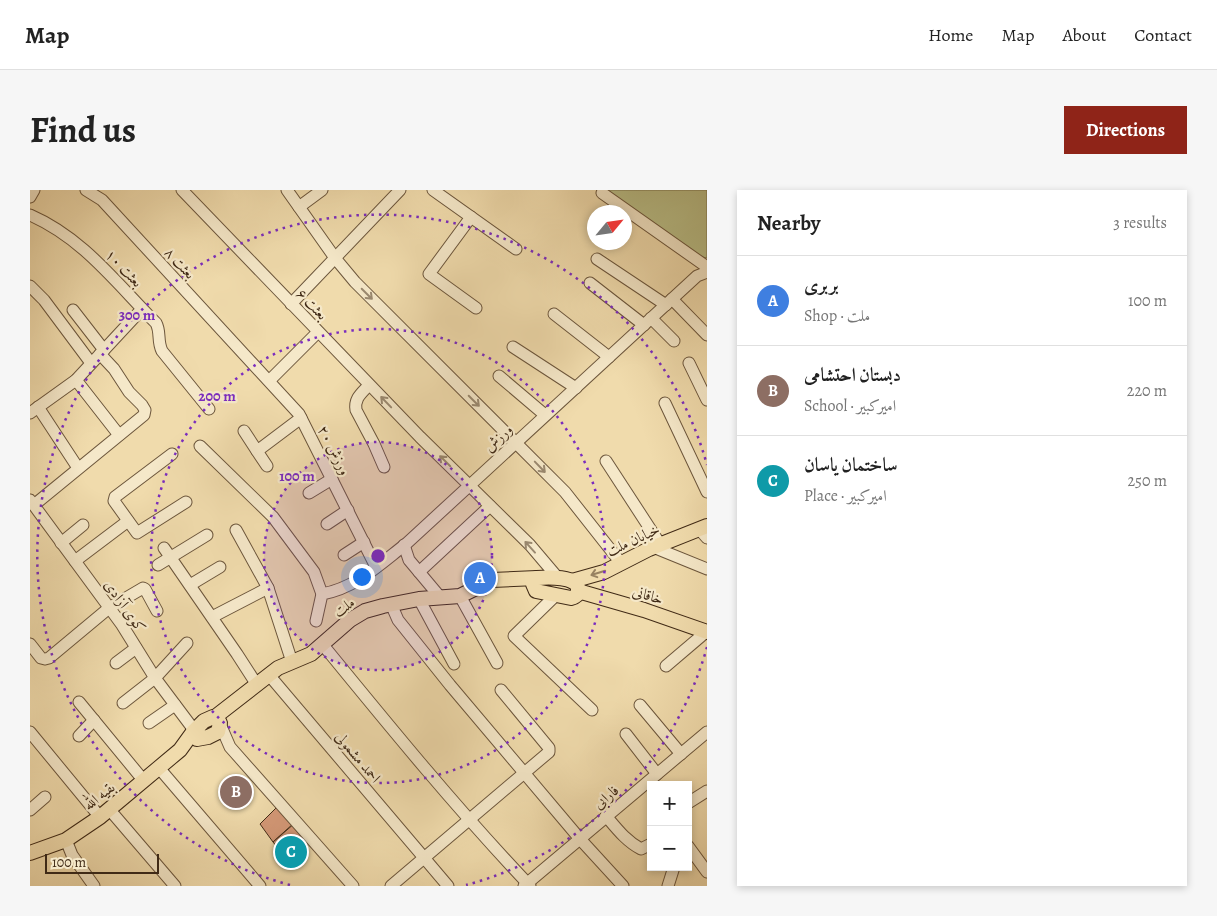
<!DOCTYPE html>
<html lang="en">
<head>
<meta charset="utf-8">
<style>
  :root { --surface:#fff; --page:#f6f6f6; --text:#222; --muted:#767676; --line:#e0e0e0; --accent:#8f2418 }
  body { margin:0; font-family:Alegreya,Amiri,serif; background:var(--page); color:var(--text) }
  .controls { position:absolute; right:15px; bottom:15px; display:grid; overflow:hidden; border-radius:0px; box-shadow:0 2px 8px #0003 }
  .controls button { width:45px; height:45px; display:grid; place-items:center; padding:0; border:0; border-bottom:1px solid var(--line); background:var(--surface); color:var(--text); font:25px sans-serif }
  .compass { position:absolute; left:557px; top:15px; width:45px; height:45px; border-radius:50%; background:var(--surface); box-shadow:0 2px 8px #0003; rotate:61deg }
  .scale { position:absolute; left:15px; bottom:12px; width:114px; box-sizing:border-box; padding-left:5px; border:2px solid #402a16; border-top:0; font-size:14px; line-height:18px; white-space:nowrap; color:#402a16; -webkit-text-stroke:4px #f5e8c9; paint-order:stroke }
  .you { position:absolute; left:331px; top:386px; width:18px; height:18px; margin:-12px; border:4px solid #fff; border-radius:50%; background:#1a73e8; box-shadow:0 0 0 8px #1a73e833 }
  .badge { display:grid; place-items:center; width:32px; height:32px; border-radius:50%; background:var(--accent); color:#fff; font-size:16px; font-weight:700 }
  .pin { position:absolute; translate:-50% -50%; border:2px solid #fff; box-shadow:0 1px 5px #0006 }
  .list { margin:0; padding:0; list-style:none }
  h2 { display:flex; justify-content:space-between; align-items:center; height:65px; margin:0; padding:0 20px; font-size:21px }
  h2 small { font-size:16px; font-weight:400; color:var(--muted) }
  .list li { display:grid; grid-template-columns:32px 1fr auto; gap:15px; align-items:center; box-sizing:border-box; height:90px; padding:0 20px; border-top:1px solid var(--line) }
  .list b { display:block; font-size:19px; white-space:nowrap }
  .list p { margin:0; font-size:16px; white-space:nowrap; color:var(--muted) }
  .list em { font-size:16px; font-style:normal; color:var(--muted) }
  .map { position:relative; flex:none; width:677px; height:696px; overflow:hidden; border-radius:0px }
  header { display:flex; align-items:center; gap:30px; box-sizing:border-box; height:70px; padding:0 25px; background:var(--surface); border-bottom:1px solid var(--line) }
  header strong { font-size:24px }
  nav { display:flex; gap:28px; margin-inline-start:auto; font-size:18px }
  .intro { display:flex; align-items:center; justify-content:space-between; box-sizing:border-box; height:120px; padding:0 30px }
  h1 { margin:0; font-size:35px }
  .button { padding:12px 22px; border-radius:0px; background:var(--accent); color:#fff; font-size:18px; font-weight:700 }
  main { display:flex; gap:30px; padding:0 30px }
  aside { flex:1; background:var(--surface); border-radius:0px; box-shadow:0 2px 8px #0003 }
  .map>svg:first-child { display:block }
  .green { fill:#bac089; stroke:#7d7550 }
  .building { fill:#d59978; stroke:#402a16 }
  .lines { fill:none; stroke-linecap:round; stroke-linejoin:round }
  .minor-casing { stroke:#6c563c; stroke-width:13 }
  .major-casing { stroke:#402a16; stroke-width:16 }
  .minor { stroke:#f5e8c9; stroke-width:11 }
  .major { stroke:#f0dbac; stroke-width:14 }
  .oneway { stroke:#9a8970 }
  .oneway2 { stroke:#988261 }
  .ring { fill:none; stroke:#7b2cbf; stroke-width:2.5; stroke-dasharray:2.5 5 }
  .labels { text-anchor:middle; stroke-width:4.5; stroke-linejoin:round; paint-order:stroke }
  .street-label { font-size:15px; fill:#402a16; stroke:#f5e8c9 }
  .centre { fill:#7b2cbf; stroke:#f5e8c9; stroke-width:2.5 }
  .ring-label { font-size:15px; text-anchor:middle; font-weight:bold; fill:#7b2cbf; stroke:#f5e8c9; stroke-width:4.5; stroke-linejoin:round; paint-order:stroke }
</style>
</head>
<body>
<header>
<strong>Map</strong>
<nav><a>Home</a><a>Map</a><a>About</a><a>Contact</a></nav>
</header>
<div class="intro"><h1>Find us</h1><a class="button">Directions</a></div>
<main>
<div class="map">
<svg width="677" height="696" viewBox="0 0 677 696">
  <rect width="100%" height="100%" fill="#f0dbac"/>
  <filter id="stains"><feTurbulence type="fractalNoise" baseFrequency=".004" numOctaves="4"/><feColorMatrix values="0 0 0 0 .2 0 0 0 0 .09 0 0 0 0 .02 0 0 0 .5 -.17"/></filter>
  <radialGradient id="worn" r=".72"><stop offset=".6" stop-color="#630" stop-opacity="0"/><stop offset="1" stop-color="#630" stop-opacity=".3"/></radialGradient>
  <polygon class="green" points="574,0 677,0 677,68 672,67"/>
  <g class="building">
    <polygon points="250,614 265,632 243,652 230,634"/>
    <polygon points="265,633 281,652 259,672 243,652"/>
  </g>
  <g class="lines">
    <defs>
      <g id="minor">
        <polyline points="56,0 72,10 269,224 346,377"/>
        <polyline points="152,0 390,247 500,355 528,388"/>
        <polyline points="257,0 305,68 325,92 535,302 591,373"/>
        <polyline points="403,0 486,59"/>
        <polyline points="572,3 677,77"/>
        <polyline points="0,7 4,0"/>
        <polyline points="269,17 292,0"/>
        <path d="M 0,25 C 53,48 86,93 126,133 C 131,142 127,151 132,161 L 179,219"/>
        <polyline points="441,27 399,84 446,118"/>
        <polyline points="567,69 636,115"/>
        <polyline points="560,93 614,135"/>
        <polyline points="0,96 14,110 61,173"/>
        <polyline points="642,109 677,145"/>
        <polyline points="261,114 370,0"/>
        <polyline points="43,120 74,160"/>
        <polyline points="524,124 579,167"/>
        <polyline points="621,128 644,151"/>
        <polyline points="483,157 546,198"/>
        <polyline points="659,173 677,210"/>
        <polyline points="469,186 515,225"/>
        <polyline points="46,190 89,245"/>
        <polyline points="240,190 288,142"/>
        <path d="M 339,195 C 332,203 324,208 326,220 L 344,254 L 354,277"/>
        <polyline points="635,213 677,302"/>
        <polyline points="8,217 48,278"/>
        <polyline points="0,223 46,190 112,119"/>
        <polyline points="214,241 227,261 271,228"/>
        <polyline points="170,256 243,327 284,382 292,404"/>
        <polyline points="227,261 237,276"/>
        <polyline points="142,264 85,307 84,311 107,343 156,312"/>
        <polyline points="576,271 630,354"/>
        <polyline points="279,303 302,289"/>
        <polyline points="0,310 92,435 125,488 164,540"/>
        <polyline points="4,315 114,225 115,220 112,215 99,202 84,179 70,164"/>
        <polyline points="297,334 318,320"/>
        <polyline points="669,339 677,348"/>
        <polyline points="206,340 238,398 262,472"/>
        <polyline points="31,353 53,335"/>
        <polyline points="374,355 379,370 410,407"/>
        <polyline points="623,357 677,379"/>
        <polyline points="134,358 207,464 227,495"/>
        <polyline points="314,365 334,352"/>
        <polyline points="45,371 98,331"/>
        <polyline points="128,375 177,345"/>
        <polyline points="389,382 460,316"/>
        <polyline points="160,395 190,377"/>
        <polyline points="430,406 467,473"/>
        <polyline points="525,406 484,446 562,520"/>
        <polyline points="389,409 424,474"/>
        <polyline points="361,414 368,430 420,495 550,649 593,696"/>
        <polyline points="182,427 238,398"/>
        <path d="M 286,431 L 292,404 C 326,398 350,374 376,354 L 667,86 L 677,82"/>
        <polyline points="0,454 11,468 15,469 19,468 79,418 113,398 115,399 127,421"/>
        <path d="M 293,455 C 360,537 427,619 500,696"/>
        <polyline points="86,473 106,458"/>
        <polyline points="636,476 676,442"/>
        <polyline points="239,485 418,696"/>
        <polyline points="49,512 114,591"/>
        <polyline points="93,513 125,488 157,453"/>
        <polyline points="610,515 651,564"/>
        <polyline points="119,533 145,515"/>
        <polyline points="190,534 200,557 323,696"/>
        <polyline points="0,542 70,627"/>
        <polyline points="596,544 627,584"/>
        <polyline points="49,546 64,530"/>
        <polyline points="129,578 230,696"/>
        <polyline points="658,613 677,601"/>
        <polyline points="79,619 145,696"/>
        <polyline points="0,620 15,607"/>
        <path d="M 576,626 C 587,639 596,651 611,659 L 621,654"/>
        <polyline points="36,650 42,665 64,696"/>
        <polyline points="658,656 677,682"/>
        <polyline points="361,696 519,562 519,558 471,500"/>
        <polyline points="494,696 677,542"/>
        <polyline points="638,696 644,677"/>
      </g>
      <g id="major">
        <path d="M 507,388 C 517,387 548,386 548,399 C 549,405 545,407 541,408 L 506,401 L 503,394 Z"/>
        <polyline points="542,391 574,382 619,359 677,336"/>
        <polyline points="548,401 614,420 677,442"/>
        <polygon points="183,527 187,528 190,533 188,542 178,547 167,549 163,545 163,542 174,531"/>
        <polyline points="185,527 248,478 281,464 320,430 335,421 353,416 389,409 430,406 462,390 507,388"/>
        <polyline points="0,663 36,650 70,627 150,560 163,542"/>
      </g>
    </defs>
    <use href="#minor" class="minor-casing"/>
    <use href="#major" class="major-casing"/>
    <use href="#minor" class="minor"/>
    <use href="#major" class="major"/>
  </g>
  <defs><path id="oneway-shaft" d="M-6 0H5M1.5-3L5.5 0L1.5 3" fill="none" stroke-width="1.6" stroke-linecap="round" stroke-linejoin="round" transform="scale(1.25)"/></defs>
  <g class="oneway">
    <use href="#oneway-shaft" transform="translate(337 104) rotate(45)"/>
    <use href="#oneway-shaft" transform="translate(444 211) rotate(45)"/>
    <use href="#oneway-shaft" transform="translate(356 212) rotate(-134)"/>
    <use href="#oneway-shaft" transform="translate(415 271) rotate(-135)"/>
    <use href="#oneway-shaft" transform="translate(510 277) rotate(46)"/>
    <use href="#oneway-shaft" transform="translate(500 357) rotate(-132)"/>
  </g>
  <use class="oneway2" href="#oneway-shaft" transform="translate(568 383) rotate(163)"/>
  <circle cx="348" cy="366" r="114" fill="#7b2cbf" fill-opacity=".12"/>
  <g class="ring">
    <circle cx="348" cy="366" r="114"/>
    <circle cx="348" cy="366" r="227"/>
    <path d="M677 457A341 341 0 0 1 436 695M260 695A341 341 0 1 1 677 275"/>
  </g>
  <g class="labels">
    <g class="street-label">
      <text transform="translate(150 73) rotate(47)" y="5">بعثت ٨</text>
      <text transform="translate(94 78) rotate(46)" y="5">بعثت ۱۰</text>
      <text transform="translate(282 114) rotate(46)" y="5">بعثت ۶</text>
      <text transform="translate(468 248) rotate(-43)" y="5">ورزش</text>
      <text transform="translate(304 260) rotate(63)" y="5">ورزش ۲۰</text>
      <text transform="translate(603 350) rotate(-25)" y="5">خیابان ملت</text>
      <text transform="translate(618 405) rotate(17)" y="5">خاقانی</text>
      <text transform="translate(95 416) rotate(55)" y="5">کوی آزادی</text>
      <text transform="translate(314 417) rotate(-35)" y="5">ملت</text>
      <text transform="translate(328 567) rotate(50)" y="5">احمد مشمولی</text>
      <text transform="translate(69 606) rotate(-38)" y="5">بقیه الله</text>
      <text transform="translate(576 607) rotate(-40)" y="5">فارابی</text>
    </g>
  </g>
  <circle cx="348" cy="366" r="8" class="centre"/>
  <g class="ring-label">
    <text x="107" y="130">300 m</text>
    <text x="187" y="211">200 m</text>
    <text x="267" y="291">100 m</text>
  </g>
  <rect width="100%" height="100%" filter="url(#stains)"/>
  <rect width="100%" height="100%" fill="url(#worn)"/>
</svg>
<div class="controls">
<button>+</button>
<button>−</button>
</div>
<svg class="compass" viewBox="-18 -18 36 36"><path d="M0-13l5 13h-10z" fill="#e53935"/><path d="M0 13l5-13h-10z" fill="#767676"/></svg>
<div class="scale">100 m</div>
<div class="you"></div>
<div class="pin badge" style="left:450px;top:388px;background:#3f7fe0">A</div>
<div class="pin badge" style="left:206px;top:602px;background:#8d6e63">B</div>
<div class="pin badge" style="left:261px;top:662px;background:#0f9aa8">C</div>
</div>
<aside>
<h2>Nearby<small>3 results</small></h2>
<ul class="list">
<li><span class="badge" style="background:#3f7fe0">A</span><div><b>بربری</b><p>Shop · ملت</p></div><em>100 m</em></li>
<li><span class="badge" style="background:#8d6e63">B</span><div><b>دبستان احتشامی</b><p>School · امیرکبیر</p></div><em>220 m</em></li>
<li><span class="badge" style="background:#0f9aa8">C</span><div><b>ساختمان یاسان</b><p>Place · امیرکبیر</p></div><em>250 m</em></li>
</ul>
</aside>
</main>
</body>
</html>
